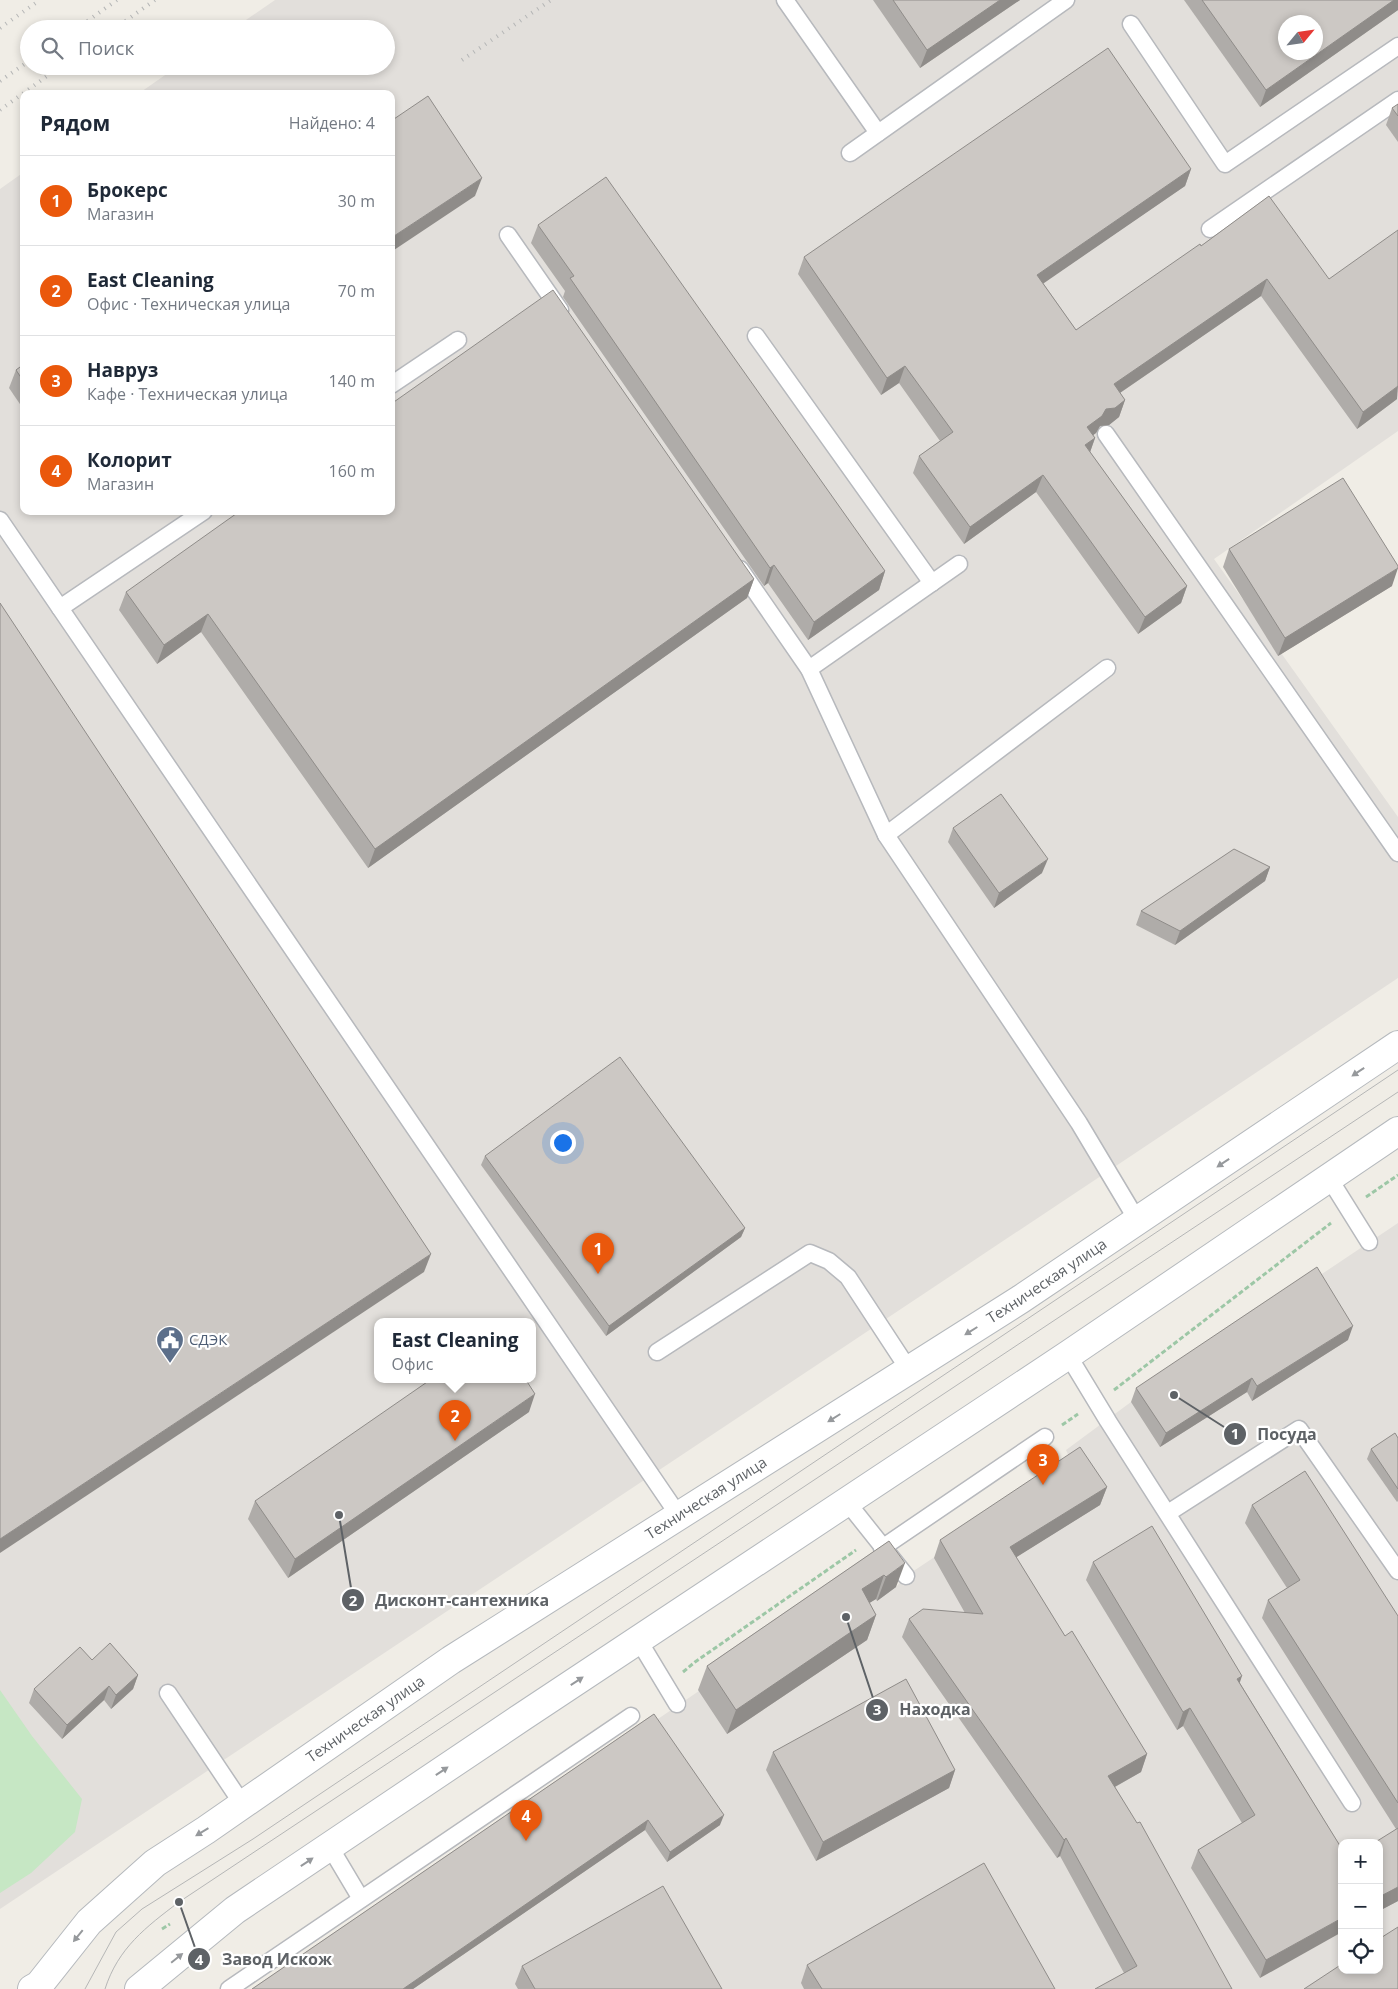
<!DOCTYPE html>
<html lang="ru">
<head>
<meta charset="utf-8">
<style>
  :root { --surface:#fff; --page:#f6f6f7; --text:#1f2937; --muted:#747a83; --line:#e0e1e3; --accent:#ea580c }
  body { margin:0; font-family:"Open Sans",sans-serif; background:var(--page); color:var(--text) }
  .controls { position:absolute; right:15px; bottom:15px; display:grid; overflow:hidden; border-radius:10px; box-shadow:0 2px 8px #0003 }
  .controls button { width:45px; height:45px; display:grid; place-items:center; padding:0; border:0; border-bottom:1px solid var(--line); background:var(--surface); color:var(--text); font:25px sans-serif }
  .compass { position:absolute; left:1278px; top:15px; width:45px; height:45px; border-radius:50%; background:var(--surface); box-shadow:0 2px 8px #0003; rotate:61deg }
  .you { position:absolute; left:562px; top:1142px; width:18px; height:18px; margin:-12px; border:4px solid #fff; border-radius:50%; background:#1a73e8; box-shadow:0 0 0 8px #1a73e833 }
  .badge { display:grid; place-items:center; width:32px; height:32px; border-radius:50%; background:var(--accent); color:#fff; font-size:16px; font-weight:700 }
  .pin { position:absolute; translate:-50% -41px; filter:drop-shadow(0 1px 2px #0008) }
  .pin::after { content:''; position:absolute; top:26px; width:18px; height:15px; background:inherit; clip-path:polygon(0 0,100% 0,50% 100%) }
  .popup { position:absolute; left:374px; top:1318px; width:162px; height:65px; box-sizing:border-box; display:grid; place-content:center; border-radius:10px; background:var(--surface); filter:drop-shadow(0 1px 4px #0005); font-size:16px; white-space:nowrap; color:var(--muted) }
  .popup b { font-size:19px; color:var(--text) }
  .popup::after { content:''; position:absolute; left:50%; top:100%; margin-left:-10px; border:10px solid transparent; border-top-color:var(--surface) }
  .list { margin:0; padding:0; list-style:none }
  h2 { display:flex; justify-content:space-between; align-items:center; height:65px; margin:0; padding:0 20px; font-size:21px }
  h2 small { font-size:16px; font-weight:400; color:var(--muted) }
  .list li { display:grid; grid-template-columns:32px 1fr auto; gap:15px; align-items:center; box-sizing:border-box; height:90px; padding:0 20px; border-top:1px solid var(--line) }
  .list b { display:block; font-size:19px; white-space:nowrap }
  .list p { margin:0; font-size:16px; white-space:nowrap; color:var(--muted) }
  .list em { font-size:16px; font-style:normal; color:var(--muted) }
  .icon { flex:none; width:28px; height:28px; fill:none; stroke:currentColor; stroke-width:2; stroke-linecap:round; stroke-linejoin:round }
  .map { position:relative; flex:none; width:1398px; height:1989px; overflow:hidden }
  .search { position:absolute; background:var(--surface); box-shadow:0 2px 8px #0003; left:20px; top:20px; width:375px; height:55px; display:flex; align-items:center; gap:12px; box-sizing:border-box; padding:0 18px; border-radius:28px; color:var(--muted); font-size:19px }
  .panel { position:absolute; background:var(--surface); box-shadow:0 2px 8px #0003; left:20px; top:90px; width:375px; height:425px; border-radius:10px }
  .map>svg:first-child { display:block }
  .industrial { fill:#e2dfdb; fill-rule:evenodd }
  .green { fill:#c6e7c4 }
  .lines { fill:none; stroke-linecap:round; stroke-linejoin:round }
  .service-casing { stroke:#b7b9bd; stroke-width:19 }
  .secondary-casing { stroke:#b5b9bd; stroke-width:30 }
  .path { stroke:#9dc7a6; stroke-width:3; stroke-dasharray:5 2.5; stroke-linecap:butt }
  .service { stroke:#fff; stroke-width:16 }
  .secondary { stroke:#fff; stroke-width:28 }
  .tram { stroke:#b5b6b6; stroke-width:1 }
  .rail { stroke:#b5b6b6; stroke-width:4; stroke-dasharray:1 6; stroke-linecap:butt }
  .wall { fill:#afaca9 }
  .shaded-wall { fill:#8f8c89 }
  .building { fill:#ccc8c4; stroke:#8f8c89; fill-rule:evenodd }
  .oneway { fill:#96999c }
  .labels { text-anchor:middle; stroke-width:4.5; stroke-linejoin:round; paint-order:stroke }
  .street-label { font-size:15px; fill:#5e6266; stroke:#fff }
  .service-label { font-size:15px; fill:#4e5e75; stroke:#fff; text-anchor:start }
  .leader { fill:none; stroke:#5e6266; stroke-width:2 }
  .callout-dot { fill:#5e6266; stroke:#fff; stroke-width:2 }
  .mark-label { font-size:15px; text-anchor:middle; font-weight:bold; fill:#fff }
  .callout-label { font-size:16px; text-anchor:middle; font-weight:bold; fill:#5e6266; stroke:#fff; stroke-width:4.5; stroke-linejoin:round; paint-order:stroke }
</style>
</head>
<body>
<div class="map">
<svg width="1398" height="1989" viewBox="0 0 1398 1989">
  <rect width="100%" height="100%" fill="#f0ede6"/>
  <g class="industrial">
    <path d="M 275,0 L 1398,0 L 1398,431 L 1214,559 L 1398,817 L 1398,978 L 0,1909 L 0,189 L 24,172 L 24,511 L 391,511 L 391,94 L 138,94 L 178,66 L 386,66 L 386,29 L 233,29 ZM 1286,22 L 1316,22 L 1316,52 L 1286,52 ZM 378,1322 L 532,1322 L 532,1380 L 378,1380 Z"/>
    <path d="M 1398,1223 L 1398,1989 L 263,1989 L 854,1585 L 896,1587 L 906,1576 L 1073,1465 L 1066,1450 L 1131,1402 ZM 1342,1843 L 1379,1843 L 1379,1970 L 1342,1970 Z"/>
  </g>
  <polygon class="green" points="0,1690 32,1736 82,1799 75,1832 31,1873 0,1893"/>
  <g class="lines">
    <defs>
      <g id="service">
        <polyline points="785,0 878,133"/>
        <polyline points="1131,24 1225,164 1398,46"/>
        <polyline points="850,153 1066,0"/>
        <polyline points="1210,229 1398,100"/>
        <polyline points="508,235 560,310"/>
        <polyline points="756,336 932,583"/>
        <polyline points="391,385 458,340"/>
        <polyline points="1106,434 1398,853"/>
        <polyline points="0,520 679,1516"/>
        <polyline points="740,569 809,669 886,835 1079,1123 1137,1220"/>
        <polyline points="60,608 204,511"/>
        <polyline points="809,669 959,564"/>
        <polyline points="886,835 1107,668"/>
        <polyline points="1329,1178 1369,1242"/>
        <polyline points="657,1352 810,1253 829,1261 848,1277 909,1370"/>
        <polyline points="1068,1355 1108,1421 1352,1803"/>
        <polyline points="847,1502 906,1576"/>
        <polyline points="1168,1513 1299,1429 1398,1571"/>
        <polyline points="882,1548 1045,1437"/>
        <polyline points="639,1641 677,1704"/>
        <polyline points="168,1693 243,1805"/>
        <polyline points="330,1847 361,1899"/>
        <polyline points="229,1989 631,1716"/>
      </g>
      <g id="secondary">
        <path id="s1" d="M 32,1989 L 39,1985 L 89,1922 L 155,1863 L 206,1830 L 451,1660 L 1021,1299 L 1398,1045"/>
        <polyline points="139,1989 235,1910 522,1717 1068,1355 1398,1131"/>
      </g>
    </defs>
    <use href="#service" class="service-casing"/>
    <use href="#secondary" class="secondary-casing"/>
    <g class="path">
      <polyline points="1366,1197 1398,1175"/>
      <polyline points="1114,1390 1331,1223"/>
      <polyline points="1062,1425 1078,1414"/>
      <polyline points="683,1672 695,1662 856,1550"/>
      <polyline points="162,1929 170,1924"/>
    </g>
    <use href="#service" class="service"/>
    <use href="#secondary" class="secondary"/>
    <g class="tram">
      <polyline points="85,1989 116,1932 142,1909 253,1839 1398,1070"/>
      <path d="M 105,1989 C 118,1948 146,1927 179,1902 L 1398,1092"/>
    </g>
    <g class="rail">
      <polyline points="0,28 40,0"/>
      <polyline points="76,29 117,0"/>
      <polyline points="114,29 155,0"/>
      <polyline points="462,60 551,0"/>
      <polyline points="0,81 29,61"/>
      <polyline points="0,110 61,66"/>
    </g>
  </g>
  <g class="wall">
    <polygon points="873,0 1020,0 920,68"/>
    <polygon points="1184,0 1398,0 1398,10 1260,107"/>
    <polygon points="1398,104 1398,142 1386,125 1392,108"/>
    <polygon points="1191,169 1185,186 1043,283 1076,330 1201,246 1269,196 1397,399 1357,429 1261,296 1120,393 1125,400 1119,417 1109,425 1100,426 1096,433 1093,435 1095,438 1090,452 1187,586 1181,603 1138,634 1036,492 964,544 913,473 919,456 940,441 899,383 881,395 798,274 804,257"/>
    <polygon points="538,225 885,571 879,590 808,640 768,583 764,586 563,297 565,291 531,243"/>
    <polygon points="24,364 24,410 9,388 16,370"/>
    <polygon points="1229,549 1392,586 1278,656 1223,567"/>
    <polygon points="754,579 747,598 368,868 201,632 157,664 119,610 126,592"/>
    <polygon points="953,828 1042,873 994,908 948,842"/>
    <polygon points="1270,867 1265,881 1175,945 1136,925 1141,911"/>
    <polygon points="485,1156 745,1228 741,1237 606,1336 481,1165"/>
    <polygon points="1348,1340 1252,1401 1247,1392 1160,1447 1131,1402 1136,1388"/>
    <polygon points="529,1412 288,1578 248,1519 255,1501"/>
    <polygon points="1398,1438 1398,1501 1397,1502 1367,1459 1371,1449"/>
    <polygon points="1107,1487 1100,1505 1016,1557 1065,1636 1147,1754 1141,1772 1115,1787 1232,1989 1124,1973 1060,1856 1057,1858 902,1637 909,1619 965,1613 934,1558 940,1540"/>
    <polygon points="1252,1505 1398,1616 1398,1901 1379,1911 1379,1843 1396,1829 1262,1618 1268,1600 1287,1588 1245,1523"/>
    <polygon points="889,1541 896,1587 877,1601 876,1599 869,1603 876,1615 867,1640 727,1734 698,1690 707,1666"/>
    <polygon points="1093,1562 1240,1683 1342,1849 1260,1978 1191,1868 1198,1850 1242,1823 1183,1726 1177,1730 1086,1580"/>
    <polygon points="92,1660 138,1675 133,1689 111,1709 104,1700 62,1739 29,1703 34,1689"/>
    <polygon points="654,1714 720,1825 667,1862 645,1830 413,1989 252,1989"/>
    <polygon points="773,1752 955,1770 949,1788 816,1861 766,1770"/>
    <polygon points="807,1965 1055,1989 804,1989 801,1983"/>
    <polygon points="522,1966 722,1989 518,1989 515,1984"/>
  </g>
  <g class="shaded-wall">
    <polygon points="1000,0 1020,0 920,68 927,50"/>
    <polygon points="1394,0 1398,0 1398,10 1260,107 1266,90"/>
    <polygon points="1191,169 1185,186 1031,292 1037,275"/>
    <polygon points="482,178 475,196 391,252 391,238"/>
    <polygon points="1267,279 1261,296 1108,401 1114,384"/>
    <polygon points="905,366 899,383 881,395 887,378"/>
    <polygon points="1398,386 1397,399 1357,429 1363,412"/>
    <polygon points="1125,400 1119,417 1109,425 1100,426 1096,433 1081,444 1087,427 1106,409"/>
    <polygon points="1095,438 1089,455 1085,445"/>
    <polygon points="1043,475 1036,492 964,544 970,527"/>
    <polygon points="774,565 768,583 764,586 770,568"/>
    <polygon points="1398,568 1392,586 1278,656 1285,638"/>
    <polygon points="885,571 879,590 808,640 814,622"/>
    <polygon points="754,579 747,598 368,868 375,849"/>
    <polygon points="1187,586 1181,603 1138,634 1145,617"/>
    <polygon points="208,614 201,632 157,664 164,645"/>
    <polygon points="1048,859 1042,873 994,908 999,893"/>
    <polygon points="1270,867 1265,881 1175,945 1180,931"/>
    <polygon points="745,1228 741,1237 606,1336 609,1326"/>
    <polygon points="431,1254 424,1272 0,1553 0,1539"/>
    <polygon points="1353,1326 1348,1340 1252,1401 1257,1386"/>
    <polygon points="1252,1378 1247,1392 1160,1447 1166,1433"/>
    <polygon points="535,1394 529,1412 288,1578 295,1559"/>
    <polygon points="1107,1487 1100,1505 1004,1565 1010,1547"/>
    <polygon points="905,1563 896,1587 877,1601 886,1577"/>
    <polygon points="884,1575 876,1599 853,1613 862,1589"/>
    <polygon points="876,1615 867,1640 727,1734 736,1710"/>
    <polygon points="138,1675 133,1689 111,1709 116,1695"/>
    <polygon points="1242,1676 1236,1694 1237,1679"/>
    <polygon points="109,1686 104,1700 62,1739 67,1725"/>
    <polygon points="1190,1708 1183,1726 1177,1730 1183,1712"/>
    <polygon points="1147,1754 1141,1772 1102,1794 1108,1776"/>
    <polygon points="955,1770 949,1788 816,1861 823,1842"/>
    <polygon points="724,1815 720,1825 667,1862 670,1852"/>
    <polygon points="648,1820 645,1830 413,1989 403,1989"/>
    <polygon points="1066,1838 1060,1856 1057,1858 1064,1840"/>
    <polygon points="1398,1887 1398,1901 1379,1911 1379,1897"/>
    <polygon points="1342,1918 1342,1932 1260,1978 1266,1960"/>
  </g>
  <g class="building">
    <polygon points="893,0 1000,0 927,50"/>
    <path d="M 1202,0 L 1394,0 L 1266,90 ZM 1286,22 L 1316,22 L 1316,52 L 1286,52 Z"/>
    <polygon points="1108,48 1191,169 1037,275 1076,330 1200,244 1201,246 1269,196 1329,279 1398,230 1398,386 1363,412 1267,279 1114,384 1125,400 1115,408 1106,409 1102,416 1087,427 1095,438 1085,445 1187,586 1145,617 1043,475 970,527 919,456 953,432 905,366 887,378 804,257"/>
    <polygon points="428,96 482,178 391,238 391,121"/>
    <polygon points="1398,104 1398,116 1392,108"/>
    <polygon points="606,177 885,571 814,622 774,565 770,568 570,278 574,276 538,225"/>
    <polygon points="553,290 754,579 375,849 208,614 164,645 126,592 240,511 391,511 391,404"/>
    <polygon points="24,364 24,382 16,370"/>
    <polygon points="1343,478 1398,566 1398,568 1285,638 1229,549"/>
    <polygon points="0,603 431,1254 0,1539"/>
    <polygon points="1001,794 1048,859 999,893 953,828"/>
    <polygon points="1234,849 1270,867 1180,931 1141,911"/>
    <polygon points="620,1057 745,1228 609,1326 485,1156"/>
    <polygon points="1317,1267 1353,1326 1257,1386 1252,1378 1166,1433 1136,1388"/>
    <polygon points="430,1380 526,1380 535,1394 295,1559 255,1501"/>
    <polygon points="1395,1433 1398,1438 1398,1489 1371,1449"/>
    <polygon points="1080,1447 1107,1487 1010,1547 1065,1636 1072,1631 1147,1754 1108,1776 1137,1823 1140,1822 1232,1989 1095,1989 1137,1966 1066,1838 1064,1840 909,1619 923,1609 983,1614 940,1540"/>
    <polygon points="1305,1471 1398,1616 1398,1803 1268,1600 1300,1580 1252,1505"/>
    <polygon points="1152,1526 1242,1676 1237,1679 1342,1849 1342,1918 1266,1960 1198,1850 1255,1815 1190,1708 1183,1712 1093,1562"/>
    <polygon points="889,1541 905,1563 886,1577 884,1575 862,1589 876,1615 736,1710 707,1666"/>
    <polygon points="110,1643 138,1675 116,1695 109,1686 67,1725 34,1689 80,1647 92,1660"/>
    <polygon points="906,1679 955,1770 823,1842 773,1752"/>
    <polygon points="654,1714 724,1815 670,1852 648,1820 403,1989 252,1989"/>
    <polygon points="1398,1828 1398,1887 1379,1897 1379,1843 1374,1843"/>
    <polygon points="984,1863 1055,1989 822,1989 807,1965"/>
    <polygon points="663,1886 722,1989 535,1989 522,1966"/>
    <polygon points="1398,1927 1398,1989 1304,1989 1342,1964 1342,1970 1379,1970 1379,1939"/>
  </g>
  <defs><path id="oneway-solid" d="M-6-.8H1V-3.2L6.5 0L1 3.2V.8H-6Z" transform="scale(1.25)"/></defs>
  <g class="oneway">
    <use href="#oneway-solid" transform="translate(1358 1072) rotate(146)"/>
    <use href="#oneway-solid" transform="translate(1223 1163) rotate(146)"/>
    <use href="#oneway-solid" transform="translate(971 1331) rotate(148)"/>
    <use href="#oneway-solid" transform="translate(834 1418) rotate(148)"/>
    <use href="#oneway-solid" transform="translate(577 1681) rotate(-33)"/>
    <use href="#oneway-solid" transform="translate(442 1771) rotate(-34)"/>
    <use href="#oneway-solid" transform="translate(202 1832) rotate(149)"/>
    <use href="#oneway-solid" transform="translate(307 1862) rotate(-34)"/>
    <use href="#oneway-solid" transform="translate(78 1936) rotate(129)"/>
    <use href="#oneway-solid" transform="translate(177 1958) rotate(-39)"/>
  </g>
  <defs>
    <symbol id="civic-pin" viewBox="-11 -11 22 30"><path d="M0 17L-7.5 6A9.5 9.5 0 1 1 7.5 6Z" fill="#5c6f8a" stroke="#fff"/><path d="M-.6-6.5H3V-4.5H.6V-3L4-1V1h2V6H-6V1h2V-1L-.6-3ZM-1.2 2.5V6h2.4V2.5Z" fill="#fff"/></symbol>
  </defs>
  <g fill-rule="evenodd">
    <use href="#civic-pin" x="154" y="1324" width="32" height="43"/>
  </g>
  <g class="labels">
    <g class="street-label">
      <text dy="5" stroke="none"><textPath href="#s1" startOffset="1242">Техническая улица</textPath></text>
      <text dy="5" stroke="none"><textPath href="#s1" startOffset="838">Техническая улица</textPath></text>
      <text dy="5" stroke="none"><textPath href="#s1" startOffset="432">Техническая улица</textPath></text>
    </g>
    <g class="service-label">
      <text x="189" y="1345">СДЭК</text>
    </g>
  </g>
  <path class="leader" d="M1174 1395L1235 1434M339 1515L353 1600M846 1617L877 1710M179 1902L199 1959"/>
  <g class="callout-dot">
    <circle cx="1174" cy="1395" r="5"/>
    <circle cx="339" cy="1515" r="5"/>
    <circle cx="846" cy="1617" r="5"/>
    <circle cx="179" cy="1902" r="5"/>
    <circle cx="1235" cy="1434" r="12"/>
    <circle cx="353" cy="1600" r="12"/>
    <circle cx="877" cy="1710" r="12"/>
    <circle cx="199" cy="1959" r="12"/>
  </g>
  <g class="mark-label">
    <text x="1235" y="1439">1</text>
    <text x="353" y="1606">2</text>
    <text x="877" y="1715">3</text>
    <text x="199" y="1965">4</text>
  </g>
  <g class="callout-label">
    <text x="1287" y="1440">Посуда</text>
    <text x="462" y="1606">Дисконт-сантехника</text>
    <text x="935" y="1715">Находка</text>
    <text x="277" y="1965">Завод Искож</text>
  </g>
</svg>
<div class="controls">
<button>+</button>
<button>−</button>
<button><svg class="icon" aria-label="locate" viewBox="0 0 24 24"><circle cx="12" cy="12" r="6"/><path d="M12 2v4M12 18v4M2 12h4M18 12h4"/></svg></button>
</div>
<svg class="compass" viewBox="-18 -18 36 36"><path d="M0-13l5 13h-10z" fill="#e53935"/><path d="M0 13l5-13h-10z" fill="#747a83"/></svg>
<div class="you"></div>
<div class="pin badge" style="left:598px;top:1274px">1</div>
<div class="pin badge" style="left:455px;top:1441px">2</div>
<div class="popup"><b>East Cleaning</b>Офис</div>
<div class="pin badge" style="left:1043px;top:1485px">3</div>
<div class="pin badge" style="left:526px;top:1841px">4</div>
<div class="search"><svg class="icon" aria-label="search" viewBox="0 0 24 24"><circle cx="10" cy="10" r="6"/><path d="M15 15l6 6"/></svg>Поиск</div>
<section class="panel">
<h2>Рядом<small>Найдено: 4</small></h2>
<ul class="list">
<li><span class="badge">1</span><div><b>Брокерс</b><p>Магазин</p></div><em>30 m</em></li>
<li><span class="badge">2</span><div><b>East Cleaning</b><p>Офис · Техническая улица</p></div><em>70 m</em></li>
<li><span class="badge">3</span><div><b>Навруз</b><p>Кафе · Техническая улица</p></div><em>140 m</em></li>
<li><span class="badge">4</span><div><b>Колорит</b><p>Магазин</p></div><em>160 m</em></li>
</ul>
</section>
</div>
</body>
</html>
